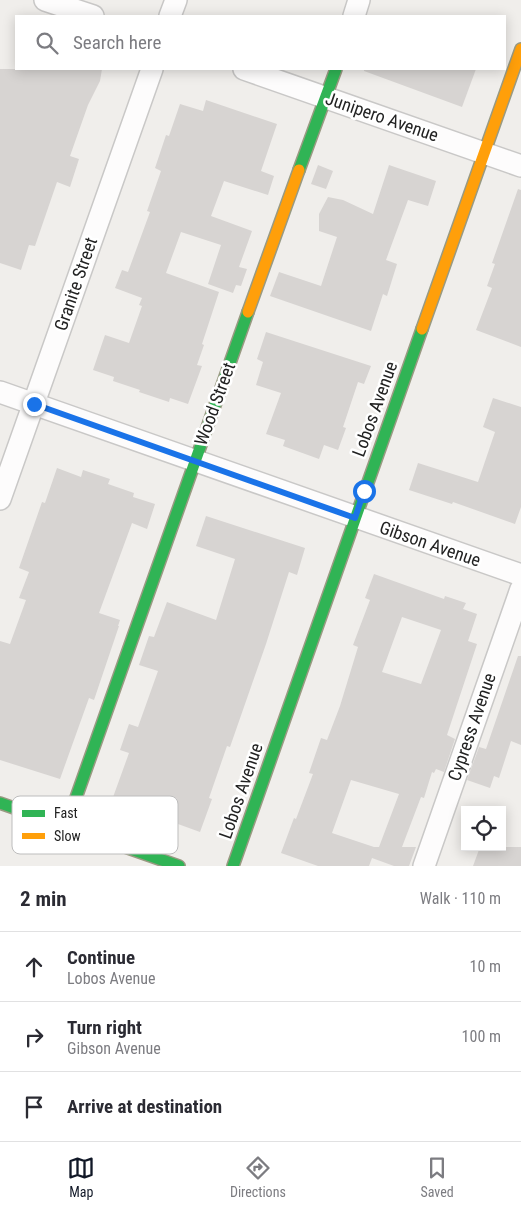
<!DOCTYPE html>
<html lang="en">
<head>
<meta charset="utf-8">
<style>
  :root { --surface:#fff; --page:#f2f2f3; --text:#2b2b33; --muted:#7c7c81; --line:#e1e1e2; --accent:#111827 }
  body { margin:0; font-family:"Roboto Condensed",sans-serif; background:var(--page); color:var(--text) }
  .controls { position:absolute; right:15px; bottom:15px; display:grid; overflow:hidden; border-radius:0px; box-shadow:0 2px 12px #0003 }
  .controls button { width:45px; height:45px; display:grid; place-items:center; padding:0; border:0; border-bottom:1px solid var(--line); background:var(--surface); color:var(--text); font:25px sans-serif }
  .stop { position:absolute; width:15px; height:15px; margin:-11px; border:4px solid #1a73e8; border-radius:50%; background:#fff }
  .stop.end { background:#1a73e8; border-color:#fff; box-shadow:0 1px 5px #0008 }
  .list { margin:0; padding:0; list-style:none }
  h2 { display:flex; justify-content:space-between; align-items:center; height:65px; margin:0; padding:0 20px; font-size:21px }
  h2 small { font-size:16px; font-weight:400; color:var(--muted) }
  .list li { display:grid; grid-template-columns:32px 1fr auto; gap:15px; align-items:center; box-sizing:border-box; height:70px; padding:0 20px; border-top:1px solid var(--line) }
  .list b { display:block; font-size:19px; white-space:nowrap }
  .list p { margin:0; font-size:16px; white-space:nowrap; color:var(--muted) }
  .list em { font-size:16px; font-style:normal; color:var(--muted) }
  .icon { flex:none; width:28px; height:28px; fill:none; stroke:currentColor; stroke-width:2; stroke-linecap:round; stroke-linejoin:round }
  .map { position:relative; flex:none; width:521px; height:866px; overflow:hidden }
  .search { position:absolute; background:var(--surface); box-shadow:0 2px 12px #0003; left:15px; right:15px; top:15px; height:55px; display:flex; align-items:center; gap:12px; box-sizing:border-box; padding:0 18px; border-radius:0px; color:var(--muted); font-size:19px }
  .sheet { height:275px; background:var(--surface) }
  nav { display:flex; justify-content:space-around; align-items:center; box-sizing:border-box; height:70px; border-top:1px solid var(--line); background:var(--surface); font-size:14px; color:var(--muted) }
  nav a { display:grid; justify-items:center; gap:2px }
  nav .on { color:var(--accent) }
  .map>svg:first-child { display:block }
  .building { fill:#d7d4d2; fill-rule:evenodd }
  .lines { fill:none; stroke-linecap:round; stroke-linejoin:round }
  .street-casing { stroke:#c9c8c7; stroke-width:24 }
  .fast-casing { stroke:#999a82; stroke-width:14 }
  .slow-casing { stroke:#999a82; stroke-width:14 }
  .street { stroke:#fdfcfc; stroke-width:21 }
  .fast { stroke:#30b455; stroke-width:11 }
  .slow { stroke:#ff9f0a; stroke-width:11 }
  .route { stroke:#1a73e8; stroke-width:6 }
  .labels { text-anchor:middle; stroke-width:5; stroke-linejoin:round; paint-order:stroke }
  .street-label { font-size:18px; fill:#222; stroke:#fff }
  .key { fill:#fff; stroke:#bdbdbd; stroke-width:1 }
  .key-label { font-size:14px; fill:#222 }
</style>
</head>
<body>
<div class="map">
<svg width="521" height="866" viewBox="0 0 521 866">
  <rect width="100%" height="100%" fill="#f0eeeb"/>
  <g class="building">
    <polygon points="0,69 102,69 100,81 88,105 70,156 79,159 70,187 57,182 35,246 29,245 21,270 0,263"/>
    <polygon points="364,69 476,69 462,107 364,71"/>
    <polygon points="206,100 277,124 261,171 274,176 268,195 224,181 211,216 252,231 239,267 247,269 241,286 236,285 233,293 208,284 221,245 181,232 166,273 219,292 202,344 204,345 197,365 202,366 188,404 170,398 169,402 139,392 140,390 113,381 114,377 93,370 105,335 129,343 142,306 139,305 142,298 115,288 122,270 128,272 150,212 147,211 161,171 155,168 166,135 169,136 180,104 203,111"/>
    <polygon points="318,165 333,171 326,189 311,184"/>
    <polygon points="389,165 436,181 428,206 408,200 386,260 397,264 387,296 383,294 371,331 270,296 279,272 321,286 337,237 319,231 319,214 328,197 343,200 373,214"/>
    <polygon points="518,189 521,190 521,347 476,330 492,288 487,286 495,264 492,263"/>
    <polygon points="266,332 371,366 364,384 358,382 343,427 346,428 338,450 324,445 319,459 283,446 285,440 266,434 281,393 256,385 263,362 257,359"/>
    <polygon points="493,398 521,407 521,507 515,524 453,502 452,504 409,490 418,463 478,482 495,432 483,427"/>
    <polygon points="57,468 81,477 83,470 110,479 108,484 134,493 133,497 155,504 147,529 132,523 99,613 120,620 118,626 119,626 94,700 89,698 60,779 0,760 0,641 10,644 26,600 19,598 29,572 19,568 42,502 45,503"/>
    <polygon points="206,516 305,548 297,575 289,572 266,644 230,747 227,746 209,798 212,799 200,832 112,800 129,753 120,750 129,724 138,727 158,671 139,665 149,636 154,637 167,602 216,620 235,559 196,546"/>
    <path d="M 374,574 L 444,599 L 445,596 L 466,603 L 463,609 L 477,614 L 468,641 L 477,644 L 447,735 L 455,739 L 444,772 L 436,769 L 434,773 L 432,772 L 424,798 L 421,797 L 402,847 L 416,847 L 409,866 L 394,866 L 372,858 L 369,866 L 318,866 L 281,853 L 294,818 L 296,819 L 313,774 L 309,773 L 321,738 L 327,740 L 340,706 L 358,647 L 353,645 L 370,600 L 365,598 ZM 402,617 L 441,630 L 421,684 L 382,672 ZM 351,780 L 399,794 L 379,847 L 374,847 L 332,833 Z"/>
    <polygon points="518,656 521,656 521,745 511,741 499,778 494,776 490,788 467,780 479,747 486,749"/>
    <polygon points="480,847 521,847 521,866 473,866"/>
  </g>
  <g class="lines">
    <defs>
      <g id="street">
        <polyline points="45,0 93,16"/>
        <polyline points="170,16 176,0"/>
        <polyline points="354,16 359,0"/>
        <polyline points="244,69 521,166"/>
        <polyline points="0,392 521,575"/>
        <polyline points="0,499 152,69"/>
        <polyline points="424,866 521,589"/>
      </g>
      <g id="fast">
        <polyline points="299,170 336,69"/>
        <polyline points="0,803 179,866"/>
        <polyline points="66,826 248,312"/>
        <polyline points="233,866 422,329"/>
      </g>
      <g id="slow">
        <polyline points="248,312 299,170"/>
        <polyline points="422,329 521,49"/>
      </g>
    </defs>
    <use href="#street" class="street-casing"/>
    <use href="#fast" class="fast-casing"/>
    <use href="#slow" class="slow-casing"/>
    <use href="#street" class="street"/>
    <use href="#fast" class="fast"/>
    <use href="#slow" class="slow"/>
  </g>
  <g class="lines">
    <polyline class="route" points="34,404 355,518 364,491"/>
  </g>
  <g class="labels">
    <g class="street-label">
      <text transform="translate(382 117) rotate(19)" y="6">Junipero Avenue</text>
      <text transform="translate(76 284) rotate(-71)" y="6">Granite Street</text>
      <text transform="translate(215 404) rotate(-70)" y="6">Wood Street</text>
      <text transform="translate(375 409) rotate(-70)" y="6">Lobos Avenue</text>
      <text transform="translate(430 544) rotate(19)" y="6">Gibson Avenue</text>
      <text transform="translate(472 727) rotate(-71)" y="6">Cypress Avenue</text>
      <text transform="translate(241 791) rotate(-71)" y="6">Lobos Avenue</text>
    </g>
  </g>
  <rect x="12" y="796" width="166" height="58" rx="8" class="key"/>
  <rect x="22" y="810" width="23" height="7" fill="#30b455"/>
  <rect x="22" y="833" width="23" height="6" fill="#ff9f0a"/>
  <g class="key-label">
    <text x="54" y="818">Fast</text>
    <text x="54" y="841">Slow</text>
  </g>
</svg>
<div class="controls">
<button><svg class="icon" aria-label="locate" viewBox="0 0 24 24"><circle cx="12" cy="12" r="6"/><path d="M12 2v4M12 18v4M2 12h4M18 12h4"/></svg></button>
</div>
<div class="stop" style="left:364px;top:491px"></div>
<div class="stop end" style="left:34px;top:404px"></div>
<div class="search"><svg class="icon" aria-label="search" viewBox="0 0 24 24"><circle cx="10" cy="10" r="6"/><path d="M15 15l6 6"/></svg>Search here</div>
</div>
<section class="sheet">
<h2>2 min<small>Walk · 110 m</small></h2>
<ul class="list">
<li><svg class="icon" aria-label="ahead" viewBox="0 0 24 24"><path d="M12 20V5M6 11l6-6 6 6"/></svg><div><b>Continue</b><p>Lobos Avenue</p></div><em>10 m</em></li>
<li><svg class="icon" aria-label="right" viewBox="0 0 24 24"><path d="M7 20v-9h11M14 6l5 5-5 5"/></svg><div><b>Turn right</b><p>Gibson Avenue</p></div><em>100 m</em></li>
<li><svg class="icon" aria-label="arrive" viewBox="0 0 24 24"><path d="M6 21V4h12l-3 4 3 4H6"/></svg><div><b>Arrive at destination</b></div></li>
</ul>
</section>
<nav>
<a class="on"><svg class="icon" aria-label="map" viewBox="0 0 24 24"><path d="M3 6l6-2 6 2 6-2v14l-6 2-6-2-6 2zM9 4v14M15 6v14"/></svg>Map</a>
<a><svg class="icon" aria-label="directions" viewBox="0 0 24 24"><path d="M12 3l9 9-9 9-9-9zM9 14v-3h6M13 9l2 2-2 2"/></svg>Directions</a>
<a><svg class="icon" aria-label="saved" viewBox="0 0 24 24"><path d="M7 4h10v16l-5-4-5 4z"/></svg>Saved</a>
</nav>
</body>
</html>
